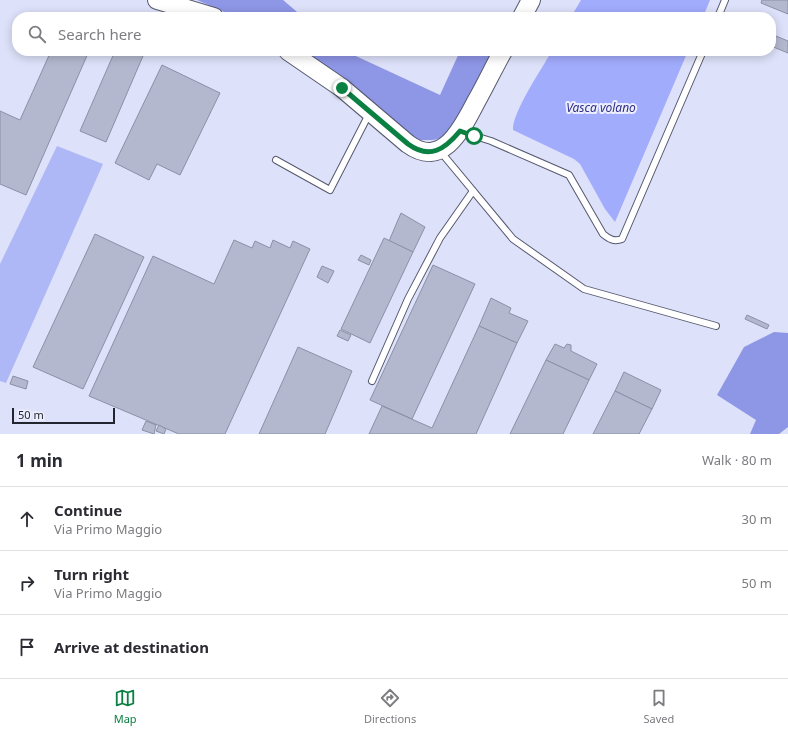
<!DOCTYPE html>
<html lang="en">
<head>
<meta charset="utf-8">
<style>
  :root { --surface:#fff; --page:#f7f7f7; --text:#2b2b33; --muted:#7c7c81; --line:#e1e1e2; --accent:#0b8043 }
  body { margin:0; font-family:"Noto Sans",sans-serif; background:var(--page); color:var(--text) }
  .scale { position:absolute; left:12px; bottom:10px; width:103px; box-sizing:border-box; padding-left:4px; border:2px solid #23252e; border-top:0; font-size:11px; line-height:14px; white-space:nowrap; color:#23252e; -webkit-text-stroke:3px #eceffd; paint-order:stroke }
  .stop { position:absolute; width:12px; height:12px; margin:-9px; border:3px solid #0b8043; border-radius:50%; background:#fff }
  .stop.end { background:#0b8043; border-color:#fff; box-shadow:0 1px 4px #0008 }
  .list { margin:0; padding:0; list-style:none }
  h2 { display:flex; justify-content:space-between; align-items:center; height:52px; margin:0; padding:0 16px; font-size:17px }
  h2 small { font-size:13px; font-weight:400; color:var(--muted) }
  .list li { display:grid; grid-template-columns:26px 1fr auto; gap:12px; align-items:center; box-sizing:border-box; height:64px; padding:0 16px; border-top:1px solid var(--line) }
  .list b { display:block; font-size:15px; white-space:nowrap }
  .list p { margin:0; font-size:13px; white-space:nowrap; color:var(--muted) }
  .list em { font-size:13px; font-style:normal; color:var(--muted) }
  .icon { flex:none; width:22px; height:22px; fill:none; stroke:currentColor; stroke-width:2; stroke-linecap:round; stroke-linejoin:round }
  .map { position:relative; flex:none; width:788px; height:434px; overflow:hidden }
  .search { position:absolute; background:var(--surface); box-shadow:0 2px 10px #0003; left:12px; right:12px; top:12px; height:44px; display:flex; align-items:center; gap:10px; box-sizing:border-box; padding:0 14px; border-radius:16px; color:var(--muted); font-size:15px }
  .sheet { height:244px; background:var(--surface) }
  nav { display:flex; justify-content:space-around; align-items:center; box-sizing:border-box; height:56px; border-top:1px solid var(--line); background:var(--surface); font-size:11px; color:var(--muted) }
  nav a { display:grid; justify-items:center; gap:2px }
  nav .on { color:var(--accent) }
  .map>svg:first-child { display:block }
  .green { fill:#afb8f6 }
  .forest { fill:#8e96e6 }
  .water { fill:#a2acfd }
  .building { fill:#b4b8cf; stroke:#8c90a6 }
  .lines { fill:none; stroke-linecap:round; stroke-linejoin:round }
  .lane-casing { stroke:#56596e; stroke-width:8 }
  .secondary-casing { stroke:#56596e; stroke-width:20 }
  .lane { stroke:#fff; stroke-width:6 }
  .secondary { stroke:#fff; stroke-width:18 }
  .route { stroke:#0b8043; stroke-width:5 }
  .labels { text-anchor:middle; stroke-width:4; stroke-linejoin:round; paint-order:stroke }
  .water-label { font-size:12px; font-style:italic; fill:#312d88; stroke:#eceffd }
</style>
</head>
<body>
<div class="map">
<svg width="788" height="434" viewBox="0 0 788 434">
  <rect width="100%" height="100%" fill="#dde1f9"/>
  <polygon class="green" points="57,146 103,164 6,383 0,381 0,264"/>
  <g class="forest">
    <polygon points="197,0 283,0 303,17 236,17"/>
    <path d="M 300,51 L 345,51 L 440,95 L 460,51 L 492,51 C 483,69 461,124 447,135 C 439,141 428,140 418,140 Z"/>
    <polygon points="774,332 788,333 788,427 779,434 750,434 756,420 717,395 744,347"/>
  </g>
  <g class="water">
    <polygon points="581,0 710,0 703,17 571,17"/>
    <path d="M 552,51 L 688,51 L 615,222 L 605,209 L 580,164 L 574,159 L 513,130 C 512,113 542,68 552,51 Z"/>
  </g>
  <g class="building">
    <polygon points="762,0 788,0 788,14 761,3"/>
    <polygon points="771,34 788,41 788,53 771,46"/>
    <polygon points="51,51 89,51 26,195 0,184 0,111 20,120"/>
    <polygon points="115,51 131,51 143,56 106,142 80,131"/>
    <polygon points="162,65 220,93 180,175 157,164 149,180 115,163"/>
    <polygon points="401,213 425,227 413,252 389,241"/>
    <polygon points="95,234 144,257 83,389 33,367"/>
    <polygon points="384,238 413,252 370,343 341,329"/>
    <polygon points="234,240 252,248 255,241 270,248 273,240 290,248 293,241 310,249 225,434 179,434 89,396 153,256 214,284"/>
    <polygon points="361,255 371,260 369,265 358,260"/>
    <polygon points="433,265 475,284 412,419 370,400"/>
    <polygon points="322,266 334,271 328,283 317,277"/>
    <polygon points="491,298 511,308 509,313 528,321 517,343 479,326"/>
    <polygon points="747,315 769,325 767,329 745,319"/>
    <polygon points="479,326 517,343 476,434 369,434 382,406 432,428"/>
    <polygon points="340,330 351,335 348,341 337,336"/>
    <polygon points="555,344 564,348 567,344 571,345 571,351 597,364 589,380 546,360"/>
    <polygon points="298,347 352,371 335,411 325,434 259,434"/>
    <polygon points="546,360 589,380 563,434 510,434"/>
    <polygon points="624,372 661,390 652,409 615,391"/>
    <polygon points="13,376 28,381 26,389 10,384"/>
    <polygon points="615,391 652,409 639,434 593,434"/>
    <polygon points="146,421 156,425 154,434 142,430"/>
    <polygon points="159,425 166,429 164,434 156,431"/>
  </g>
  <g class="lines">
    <defs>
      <g id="lane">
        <polyline points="718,17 725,0"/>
        <path d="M 462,132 L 491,141 L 569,175 L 603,234 C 609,239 614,242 622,239 L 703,51"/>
        <polyline points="440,151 513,239 584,289 716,326"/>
        <polyline points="276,160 330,190 369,114"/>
        <polyline points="372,381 408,299 440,238 473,191"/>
      </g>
      <g id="secondary">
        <polyline points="157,0 214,17"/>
        <polyline points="522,17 531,0"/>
        <path d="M 288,51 L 342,88 L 408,144 C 444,170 463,126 477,100 C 486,84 494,67 503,51"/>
      </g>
    </defs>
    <use href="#lane" class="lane-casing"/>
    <use href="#secondary" class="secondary-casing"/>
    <use href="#lane" class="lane"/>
    <use href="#secondary" class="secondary"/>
  </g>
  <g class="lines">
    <path class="route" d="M 342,88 L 408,144 C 430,160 445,149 460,131 L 474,136"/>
  </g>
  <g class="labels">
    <g class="water-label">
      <text x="601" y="112">Vasca volano</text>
    </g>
  </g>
</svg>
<div class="scale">50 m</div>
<div class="stop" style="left:474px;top:136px"></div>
<div class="stop end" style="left:342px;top:88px"></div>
<div class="search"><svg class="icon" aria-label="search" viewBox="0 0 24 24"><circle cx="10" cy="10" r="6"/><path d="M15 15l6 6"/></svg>Search here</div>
</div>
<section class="sheet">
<h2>1 min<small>Walk · 80 m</small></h2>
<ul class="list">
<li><svg class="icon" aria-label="ahead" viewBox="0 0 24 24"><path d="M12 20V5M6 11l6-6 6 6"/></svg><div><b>Continue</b><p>Via Primo Maggio</p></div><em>30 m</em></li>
<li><svg class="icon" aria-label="right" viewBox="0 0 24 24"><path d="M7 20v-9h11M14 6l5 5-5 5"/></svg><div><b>Turn right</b><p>Via Primo Maggio</p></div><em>50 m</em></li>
<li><svg class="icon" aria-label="arrive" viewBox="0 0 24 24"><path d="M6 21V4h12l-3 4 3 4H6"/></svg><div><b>Arrive at destination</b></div></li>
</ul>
</section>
<nav>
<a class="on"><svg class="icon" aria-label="map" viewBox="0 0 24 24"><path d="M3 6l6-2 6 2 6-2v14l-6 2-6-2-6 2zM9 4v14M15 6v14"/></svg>Map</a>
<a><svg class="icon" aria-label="directions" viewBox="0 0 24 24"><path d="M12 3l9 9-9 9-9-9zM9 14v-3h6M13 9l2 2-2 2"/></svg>Directions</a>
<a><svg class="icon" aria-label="saved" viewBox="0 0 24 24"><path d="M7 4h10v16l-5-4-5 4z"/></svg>Saved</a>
</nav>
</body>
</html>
